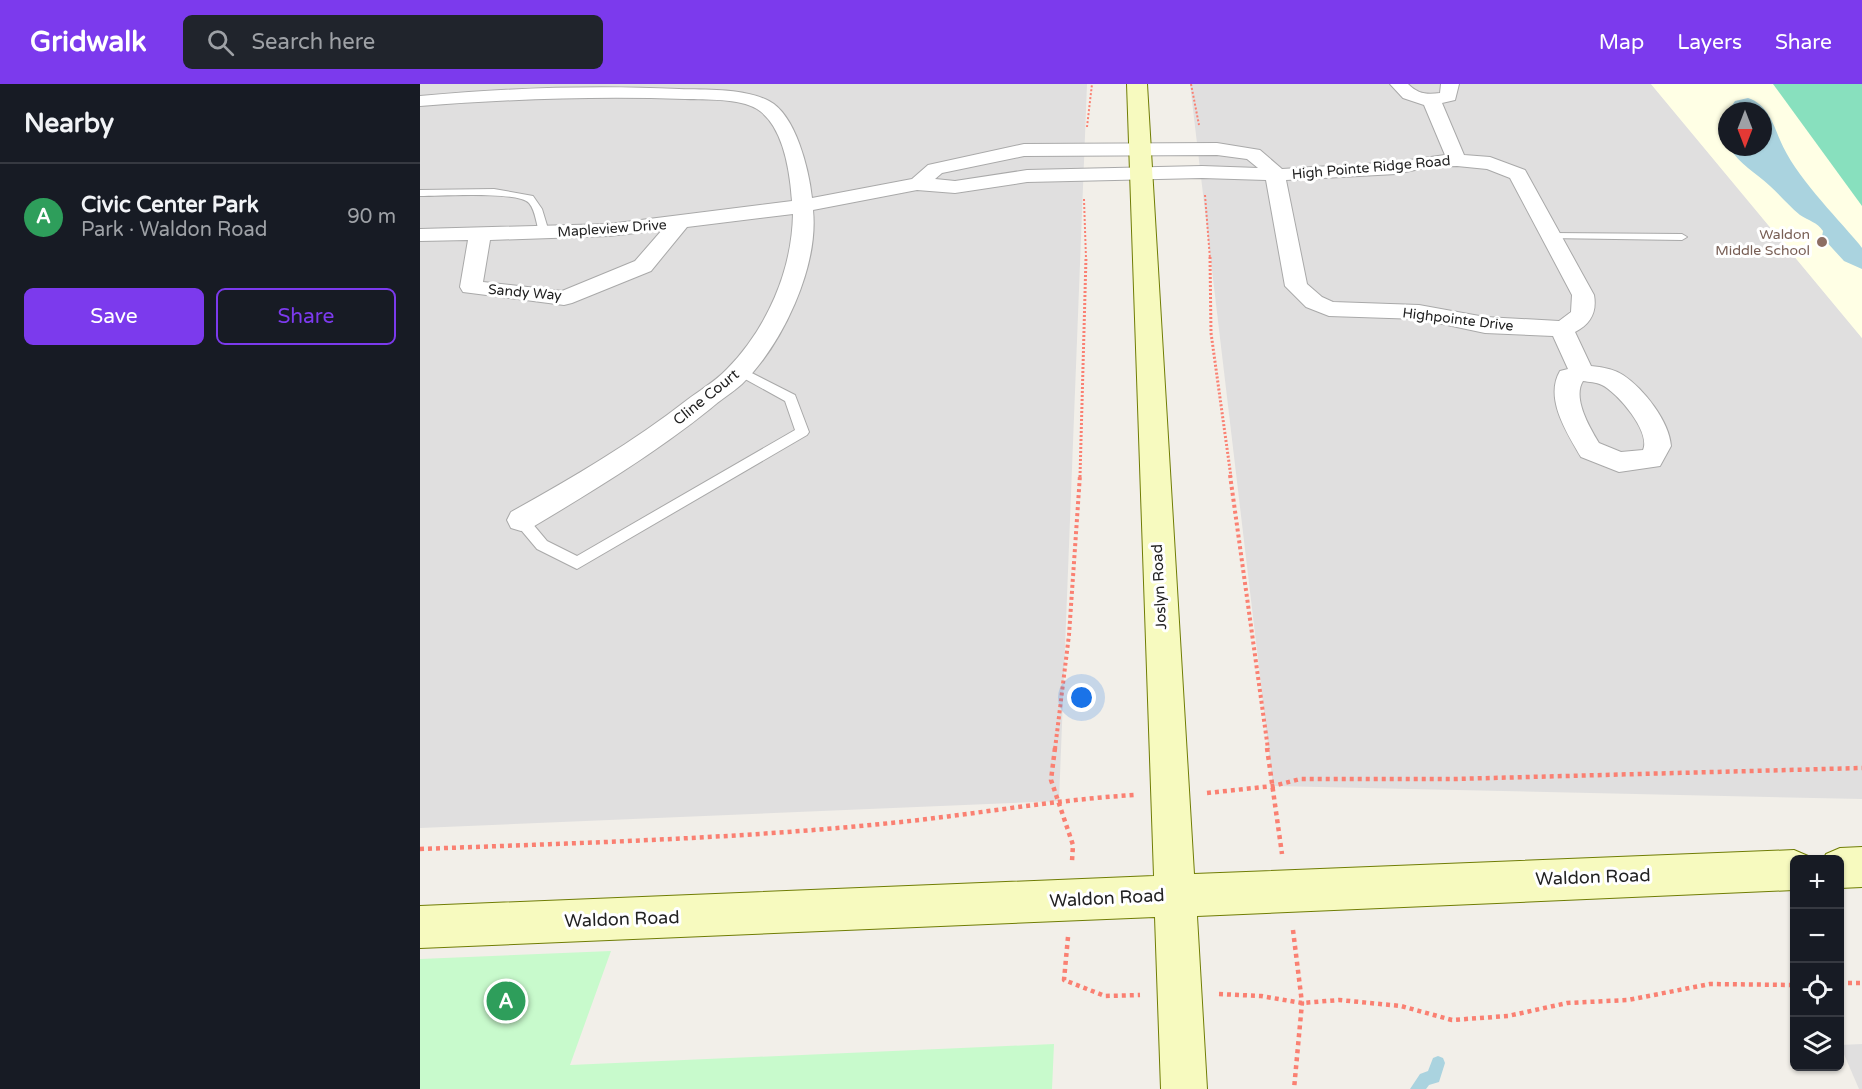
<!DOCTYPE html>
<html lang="en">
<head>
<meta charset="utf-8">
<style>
  :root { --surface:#171b24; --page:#20242c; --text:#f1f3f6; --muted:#9ea1a6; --line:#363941; --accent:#7c3aed }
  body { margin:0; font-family:"Varela Round",sans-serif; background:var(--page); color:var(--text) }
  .controls { position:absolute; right:18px; bottom:18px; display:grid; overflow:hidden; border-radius:9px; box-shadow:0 2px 4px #0004 }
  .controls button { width:54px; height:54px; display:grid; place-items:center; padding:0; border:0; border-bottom:2px solid var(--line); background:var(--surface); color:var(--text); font:30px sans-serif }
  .compass { position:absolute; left:1298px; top:18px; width:54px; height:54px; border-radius:50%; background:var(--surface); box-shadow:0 2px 4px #0004; rotate:180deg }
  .you { position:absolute; left:662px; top:614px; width:21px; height:21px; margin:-15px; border:4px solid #fff; border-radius:50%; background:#1a73e8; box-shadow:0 0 0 9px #1a73e833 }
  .badge { display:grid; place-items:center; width:39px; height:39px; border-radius:50%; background:var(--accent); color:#fff; font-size:20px; font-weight:700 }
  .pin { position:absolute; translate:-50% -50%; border:3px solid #fff; box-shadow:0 2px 6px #0006 }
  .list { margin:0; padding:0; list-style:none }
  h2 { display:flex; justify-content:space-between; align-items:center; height:78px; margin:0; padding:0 24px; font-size:26px }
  h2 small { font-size:20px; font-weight:400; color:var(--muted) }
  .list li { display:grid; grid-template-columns:39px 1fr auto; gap:18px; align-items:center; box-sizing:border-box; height:108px; padding:0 24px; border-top:2px solid var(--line) }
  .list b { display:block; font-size:22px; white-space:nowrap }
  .list p { margin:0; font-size:20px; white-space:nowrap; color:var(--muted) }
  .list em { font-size:20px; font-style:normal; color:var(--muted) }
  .actions { display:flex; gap:12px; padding:18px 24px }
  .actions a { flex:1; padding:14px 0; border:2px solid var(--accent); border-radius:9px; text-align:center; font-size:21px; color:var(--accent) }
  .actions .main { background:var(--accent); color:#fff }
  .icon { flex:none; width:33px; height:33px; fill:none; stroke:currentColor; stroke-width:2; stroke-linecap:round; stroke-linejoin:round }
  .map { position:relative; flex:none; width:1442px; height:1005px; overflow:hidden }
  header { display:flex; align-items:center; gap:36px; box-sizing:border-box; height:84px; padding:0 30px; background:var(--accent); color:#fff }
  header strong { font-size:28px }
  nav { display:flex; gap:33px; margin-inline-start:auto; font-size:21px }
  .search { width:420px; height:54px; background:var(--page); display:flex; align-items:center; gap:15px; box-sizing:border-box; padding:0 21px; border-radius:9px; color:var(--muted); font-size:22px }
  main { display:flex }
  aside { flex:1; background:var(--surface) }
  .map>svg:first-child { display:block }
  .residential { fill:#e0dfdf }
  .education { fill:#ffffe5; fill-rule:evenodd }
  .park { fill:#c8facc }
  .pitch { fill:#88e0be }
  .water { fill:#aad3df }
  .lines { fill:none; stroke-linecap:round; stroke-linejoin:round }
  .stream { fill:#aad3df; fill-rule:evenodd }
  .lane-casing { stroke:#a9a9a9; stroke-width:2 }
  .street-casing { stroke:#a9a9a9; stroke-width:2 }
  .secondary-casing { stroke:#707d05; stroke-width:2 }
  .path-far3 { stroke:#fa8072; stroke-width:2; stroke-dasharray:2 2; stroke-linecap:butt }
  .path-far2 { stroke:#fa8072; stroke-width:3; stroke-dasharray:2 2; stroke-linecap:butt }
  .path-far1 { stroke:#fa8072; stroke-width:4; stroke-dasharray:3 3; stroke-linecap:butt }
  .path { stroke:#fa8072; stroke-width:4.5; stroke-dasharray:4 4; stroke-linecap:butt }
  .lane { fill:#fff; fill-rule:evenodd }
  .street { fill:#fff; fill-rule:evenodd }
  .secondary { fill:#f7fabf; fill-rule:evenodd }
  .education-dot { fill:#8d6e63; stroke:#fff; stroke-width:2 }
  .labels { text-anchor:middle; stroke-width:6; stroke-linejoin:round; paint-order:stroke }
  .far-street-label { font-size:14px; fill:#222; stroke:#fff }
  .far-education-label { font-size:14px; fill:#785e54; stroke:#fff; text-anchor:end }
  .street-label { font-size:15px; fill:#222; stroke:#fff }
  .near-street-label { font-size:18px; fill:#222; stroke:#fff }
</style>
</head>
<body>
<header>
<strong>Gridwalk</strong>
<div class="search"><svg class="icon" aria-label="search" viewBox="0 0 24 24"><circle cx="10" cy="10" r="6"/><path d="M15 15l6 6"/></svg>Search here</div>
<nav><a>Map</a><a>Layers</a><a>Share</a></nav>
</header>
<main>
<aside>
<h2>Nearby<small></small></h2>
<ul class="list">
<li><span class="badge" style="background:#2e9e5b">A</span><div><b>Civic Center Park</b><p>Park · Waldon Road</p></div><em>90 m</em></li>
</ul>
<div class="actions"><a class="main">Save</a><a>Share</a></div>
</aside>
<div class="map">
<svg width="1442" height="1005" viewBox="0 0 1442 1005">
  <rect width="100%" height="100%" fill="#f2efe9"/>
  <g class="residential">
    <polygon points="0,0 667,0 639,717 0,744"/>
    <polygon points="770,0 1231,0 1442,254 1442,715 853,702"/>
    <polygon points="1442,960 1442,1005 1439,1005 1420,961"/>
  </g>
  <path class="education" d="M 1231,0 L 1442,0 L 1442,254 ZM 1307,27 L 1343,27 L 1343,63 L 1307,63 Z"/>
  <polygon class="park" points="191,867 150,981 634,960 632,1005 0,1005 0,875"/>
  <polygon class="pitch" points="1353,0 1442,0 1442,122"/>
  <path class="water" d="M 1328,14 C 1347,20 1353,39 1360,56 C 1375,92 1414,130 1439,160 L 1442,164 L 1442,185 L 1424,177 L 1402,153 L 1403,147 C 1397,138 1389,137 1380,131 C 1369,122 1360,111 1350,102 C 1335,88 1320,81 1309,63 L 1343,63 L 1343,27 L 1308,27 L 1315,17 Z"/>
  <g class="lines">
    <polygon class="stream" points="1018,972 1023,974 1025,979 1019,998 1009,1001 1006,1005 990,1005 1000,990 1008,987 1013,974"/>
    <defs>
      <g id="lane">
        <path d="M 74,105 L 113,112 L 122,125 L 129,148 L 128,150 L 120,150 C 116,141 116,127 109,119 C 98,107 19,112 0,112 L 0,106 Z"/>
        <polygon points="1132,149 1262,150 1267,153 1262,156 1128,154 1127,152"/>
        <polygon points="320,283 375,311 389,348 387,351 157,485 117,465 96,440 94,436 96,432 106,432 127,457 157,472 375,346 365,317 316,290 314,287"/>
      </g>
      <path id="street" d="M 970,0 L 988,0 C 998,10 1007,11 1020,9 L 1021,0 L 1039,0 L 1035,16 L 1022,19 L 1044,71 L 1070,73 L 1105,86 L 1174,211 C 1177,228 1171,240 1155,248 L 1171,282 C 1182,283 1194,285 1203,291 C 1224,305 1249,337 1251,362 L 1240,382 L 1199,388 L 1161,373 C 1147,349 1124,314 1140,287 L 1148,285 L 1133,252 L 1065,249 L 999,235 L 909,232 L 886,223 L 865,202 L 846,96 L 782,94 L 607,98 L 535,109 L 497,106 L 393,126 C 399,183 362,261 322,300 C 312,309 300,316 290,325 C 234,370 173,407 111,444 L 101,447 L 91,444 L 87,436 L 91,428 C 152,394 212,359 267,316 C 280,306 296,297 307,285 C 347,244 372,187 373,130 L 267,143 L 231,187 L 152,219 L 144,221 L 43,208 L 40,203 L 48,156 L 0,157 L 0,145 L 189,140 L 372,117 C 370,89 364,42 337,25 C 319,14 286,16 265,15 C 177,12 88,15 0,22 L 0,12 C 86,4 173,1 259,5 C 287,6 324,4 349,17 C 376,31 389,86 392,114 L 492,95 L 508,81 L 604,60 L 797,59 L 840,66 L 862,85 L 976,78 L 1025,71 L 1004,21 L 983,14 ZM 797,71 L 827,75 L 838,84 L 782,82 L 607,86 L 535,97 L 515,95 L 522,89 L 604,72 ZM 1037,82 L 1067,85 L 1090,94 L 1152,211 L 1151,228 L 1139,237 L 1065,233 L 999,221 L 913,218 L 902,213 L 887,200 L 866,96 L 976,90 L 1009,83 ZM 242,146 L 215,177 L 142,207 L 63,198 L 70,156 L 189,152 ZM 1163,297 C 1169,298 1176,298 1182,301 C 1198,309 1231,348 1223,366 L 1201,368 L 1179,359 C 1170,344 1152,314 1163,297 Z"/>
      <g id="secondary">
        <polygon points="707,0 727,0 774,790 1374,766 1388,772 1390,776 1374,776 1374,806 777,832 787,1005 741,1005 735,833 0,864 0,822 734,792"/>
        <polygon points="1442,763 1442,803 1420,804 1420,776 1403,776 1406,770 1420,764"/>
      </g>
    </defs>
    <use href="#lane" class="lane-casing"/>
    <use href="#street" class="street-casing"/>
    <use href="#secondary" class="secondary-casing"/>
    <g class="path-far3">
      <polyline points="771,0 779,41"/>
      <polyline points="667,43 672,0"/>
      <polyline points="785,111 790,175"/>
      <polyline points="664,115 666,175"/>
    </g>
    <g class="path-far2">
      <polyline points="790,173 791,249 811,393"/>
      <polyline points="660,393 666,173"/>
    </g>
    <g class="path-far1">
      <polyline points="810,391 848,665"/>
      <polyline points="635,665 649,551 660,391"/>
    </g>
    <g class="path">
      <polyline points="635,664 631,696 653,761 652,777"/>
      <polyline points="847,664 862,770"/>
      <polyline points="787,709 853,702 880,695 1034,695 1442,684"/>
      <path d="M 0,765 C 157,759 314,755 471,739 C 552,731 632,716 714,711"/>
      <polyline points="873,846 882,919 874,1005"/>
      <polyline points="648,853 644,896 685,912 720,911"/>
      <polyline points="1420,899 1442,899"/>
      <polyline points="799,910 841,912 882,919 919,916 981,922 1032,936 1088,932 1147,919 1208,916 1290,900 1374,901"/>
    </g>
    <use href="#lane" class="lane"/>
    <use href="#street" class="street"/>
    <use href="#secondary" class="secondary"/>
  </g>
  <circle class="education-dot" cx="1402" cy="158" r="6"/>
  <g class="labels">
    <g class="far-street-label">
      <text transform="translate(951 83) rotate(-5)" y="5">High Pointe Ridge Road</text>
      <text transform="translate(192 144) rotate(-4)" y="5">Mapleview Drive</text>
      <text transform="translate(105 208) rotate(5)" y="5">Sandy Way</text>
      <text transform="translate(1038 235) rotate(7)" y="5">Highpointe Drive</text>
    </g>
    <g class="far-education-label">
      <text x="1390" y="155">Waldon<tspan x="1390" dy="16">Middle School</tspan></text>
    </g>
    <g class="street-label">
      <text transform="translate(286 313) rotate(-39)" y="5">Cline Court</text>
      <text transform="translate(739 503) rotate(-93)" y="5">Joslyn Road</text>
    </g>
    <g class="near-street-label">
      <text transform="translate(1173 793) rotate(-2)" y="6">Waldon Road</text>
      <text transform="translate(687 814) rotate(-3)" y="6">Waldon Road</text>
      <text transform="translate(202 835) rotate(-2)" y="6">Waldon Road</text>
    </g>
  </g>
</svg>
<div class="controls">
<button>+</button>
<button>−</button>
<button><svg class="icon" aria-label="locate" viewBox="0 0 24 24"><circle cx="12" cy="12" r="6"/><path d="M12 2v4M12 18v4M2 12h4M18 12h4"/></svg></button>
<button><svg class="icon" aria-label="layers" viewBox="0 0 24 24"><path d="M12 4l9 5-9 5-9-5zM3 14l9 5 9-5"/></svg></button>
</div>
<svg class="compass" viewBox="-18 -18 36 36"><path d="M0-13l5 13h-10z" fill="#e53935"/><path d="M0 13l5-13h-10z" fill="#9ea1a6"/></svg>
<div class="you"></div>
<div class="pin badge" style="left:86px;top:917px;background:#2e9e5b">A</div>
</div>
</main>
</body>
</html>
